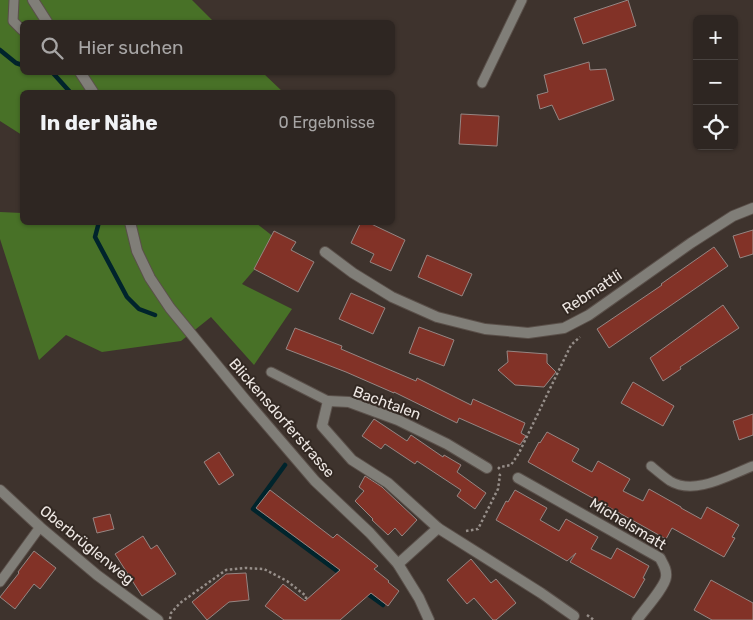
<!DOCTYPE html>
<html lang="de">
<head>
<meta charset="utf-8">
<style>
  :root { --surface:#2e2622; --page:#3a322f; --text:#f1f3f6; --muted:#a7a5a5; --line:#494340 }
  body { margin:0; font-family:Rubik,sans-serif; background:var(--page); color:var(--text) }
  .controls { position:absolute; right:15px; top:15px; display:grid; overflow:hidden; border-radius:8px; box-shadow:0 1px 4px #0004 }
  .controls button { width:45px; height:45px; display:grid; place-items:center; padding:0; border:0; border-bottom:1px solid var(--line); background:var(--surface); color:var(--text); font:25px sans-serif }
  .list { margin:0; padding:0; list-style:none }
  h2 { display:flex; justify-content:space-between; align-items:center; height:65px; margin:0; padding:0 20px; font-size:21px }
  h2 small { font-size:16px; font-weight:400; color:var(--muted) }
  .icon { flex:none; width:28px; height:28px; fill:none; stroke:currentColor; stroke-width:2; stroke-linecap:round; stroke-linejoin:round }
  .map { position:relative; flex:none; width:753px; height:620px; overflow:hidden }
  .search { position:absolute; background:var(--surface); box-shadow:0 1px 4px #0004; left:20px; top:20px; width:375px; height:55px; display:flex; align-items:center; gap:12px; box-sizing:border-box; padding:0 18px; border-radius:8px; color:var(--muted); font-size:19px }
  .panel { position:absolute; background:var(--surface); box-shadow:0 1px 4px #0004; left:20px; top:90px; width:375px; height:135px; border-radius:8px }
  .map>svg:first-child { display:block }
  .forest { fill:#487127 }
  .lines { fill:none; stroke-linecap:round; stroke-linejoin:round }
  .stream { stroke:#00242c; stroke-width:4.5 }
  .building { fill:#823227; stroke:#958683 }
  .service-casing { stroke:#5a504a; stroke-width:11 }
  .minor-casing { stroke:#5a504a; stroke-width:12 }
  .tertiary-casing { stroke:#5a504a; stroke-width:12 }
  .path { stroke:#968e89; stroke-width:2.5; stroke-dasharray:2.5 2.5; stroke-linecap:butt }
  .service { stroke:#807e78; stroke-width:9 }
  .minor { stroke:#807e78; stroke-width:10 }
  .tertiary { stroke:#807e78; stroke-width:10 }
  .labels { text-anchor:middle; stroke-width:4; stroke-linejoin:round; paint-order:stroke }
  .street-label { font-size:15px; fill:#ede6e2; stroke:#332923 }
</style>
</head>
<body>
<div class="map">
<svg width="753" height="620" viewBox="0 0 753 620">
  <rect width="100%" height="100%" fill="#3e332d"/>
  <g class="forest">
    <polygon points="0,0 192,0 214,22 22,22 22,72 263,73 283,92 22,92 22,135 0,121"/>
    <polygon points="0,212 22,213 22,222 256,223 279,241 242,284 292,309 254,365 211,317 181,341 102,352 66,335 39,360 0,239"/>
  </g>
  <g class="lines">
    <g class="stream">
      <polyline points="0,50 16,63 22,65"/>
      <polyline points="52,72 70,92"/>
      <polyline points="99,222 95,237 127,297 139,309 155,315"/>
      <polyline points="285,465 253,509 341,574"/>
      <polyline points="365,592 383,605"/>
    </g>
  </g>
  <g class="building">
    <polygon points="628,0 636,26 583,44 574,18"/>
    <polygon points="589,62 590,70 606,69 614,100 559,120 552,105 540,109 537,95 548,92 544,75"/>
    <polygon points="461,114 499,116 497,146 459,144"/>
    <polygon points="361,222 367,222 405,240 391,271 370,262 374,254 351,243"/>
    <polygon points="753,230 753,254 740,258 733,236"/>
    <polygon points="274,231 296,242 291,250 314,262 298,292 254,269"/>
    <polygon points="714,247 728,266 609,348 597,329 662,285 661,284"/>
    <polygon points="427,255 472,274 462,296 418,277"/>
    <polygon points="351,293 385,308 373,334 339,319"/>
    <polygon points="723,305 739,328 680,367 681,369 663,381 650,358"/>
    <polygon points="419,327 454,340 444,366 409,353"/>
    <polygon points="295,328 342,346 341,349 416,381 417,378 471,405 473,399 525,423 521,433 526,436 520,445 459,418 457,423 394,392 394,393 346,372 286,349"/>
    <polygon points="507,351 547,354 547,363 556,372 544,387 515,385 498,370 508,362"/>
    <polygon points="633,382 674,406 663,426 621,403"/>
    <polygon points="753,414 753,435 739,440 733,421"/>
    <polygon points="374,419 407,441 411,435 443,457 444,455 461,465 457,472 486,493 475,509 457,496 461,490 417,461 415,464 385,444 381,449 362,436"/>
    <polygon points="547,432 579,449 572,461 592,472 598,461 630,479 623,491 643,501 649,489 681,507 681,508 701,519 707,507 739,525 732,537 735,538 724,557 672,528 666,539 528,462 539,442 540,443"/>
    <polygon points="219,452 234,475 219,485 204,462"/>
    <polygon points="365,476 382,487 417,520 402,536 395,528 388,535 372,520 373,519 355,501 364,491 359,487"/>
    <polygon points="270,490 333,538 337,534 378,566 374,569 389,581 388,582 399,591 388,606 371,593 340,620 284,620 265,606 283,584 305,601 340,570 256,508"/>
    <polygon points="515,490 547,508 540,520 559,531 566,519 598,537 591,549 611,559 617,548 649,566 643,578 645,579 634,598 570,562 576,553 567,561 496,520 506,501 508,502"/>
    <polygon points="110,514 114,529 97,533 93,518"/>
    <polygon points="143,536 151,549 157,545 176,574 142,596 115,554"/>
    <polygon points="34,551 56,568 40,589 34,584 15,609 0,597 19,573 18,572"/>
    <polygon points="471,559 491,583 496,579 516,603 496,620 493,620 474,598 467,604 447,580"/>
    <polygon points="246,573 249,600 229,602 207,620 192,602 226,574"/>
    <polygon points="711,580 753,603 753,620 712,620 694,610"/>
  </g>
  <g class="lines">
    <defs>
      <g id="service">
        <polyline points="14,0 13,21 22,30"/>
        <polyline points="482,83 522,0"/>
        <polyline points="271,372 328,401"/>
        <path d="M 651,466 C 657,471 664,477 670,481 C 695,496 729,475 753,466"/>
        <polyline points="0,582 40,527"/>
      </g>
      <g id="minor">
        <polyline points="325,252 353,273 392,297 437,317 485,329 528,333 564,328 589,315 691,243 733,216 753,208"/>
        <path d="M 518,478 L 660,558 C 663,564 667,569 666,577 C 665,587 644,610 637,620"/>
        <polyline points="0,490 40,527 97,575 158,620"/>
        <polyline points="438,528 541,593 574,616"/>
        <polyline points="398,564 438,528 388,483 352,460 322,426 328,401 349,402 398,420 447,444 487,468"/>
      </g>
      <g id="tertiary">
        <polyline points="33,0 47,22"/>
        <polyline points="80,72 93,92"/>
        <polyline points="130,222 137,251 150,278 170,308 243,397 315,481 370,533 398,564 419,598 429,620"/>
      </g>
    </defs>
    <use href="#service" class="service-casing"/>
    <use href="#minor" class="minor-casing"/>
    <use href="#tertiary" class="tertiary-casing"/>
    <g class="path">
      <polyline points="498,469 500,467 511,465 519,453 571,345 580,337"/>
      <polyline points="466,531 478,529 498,489 500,475 497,473"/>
      <polyline points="587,615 594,620"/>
      <polyline points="170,619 171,613 180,603 226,570 245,568 264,569 287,581 306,596 306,601"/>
    </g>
    <use href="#service" class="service"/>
    <use href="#minor" class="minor"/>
    <use href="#tertiary" class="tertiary"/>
  </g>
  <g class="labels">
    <g class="street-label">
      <text transform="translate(592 292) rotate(-33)" y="5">Rebmattli</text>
      <text transform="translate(387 403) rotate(20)" y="5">Bachtalen</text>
      <text transform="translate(282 418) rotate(49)" y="5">Blickensdorferstrasse</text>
      <text transform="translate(628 524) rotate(31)" y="5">Michelsmatt</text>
      <text transform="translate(87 545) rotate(39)" y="5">Oberbrüglenweg</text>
    </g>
  </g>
</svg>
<div class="controls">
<button>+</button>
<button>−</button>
<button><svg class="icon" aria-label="locate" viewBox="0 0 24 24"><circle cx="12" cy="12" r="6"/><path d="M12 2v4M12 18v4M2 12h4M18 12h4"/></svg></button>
</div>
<div class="search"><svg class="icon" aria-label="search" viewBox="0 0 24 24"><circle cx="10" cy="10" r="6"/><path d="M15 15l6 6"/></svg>Hier suchen</div>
<section class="panel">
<h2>In der Nähe<small>0 Ergebnisse</small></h2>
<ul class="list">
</ul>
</section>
</div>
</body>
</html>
